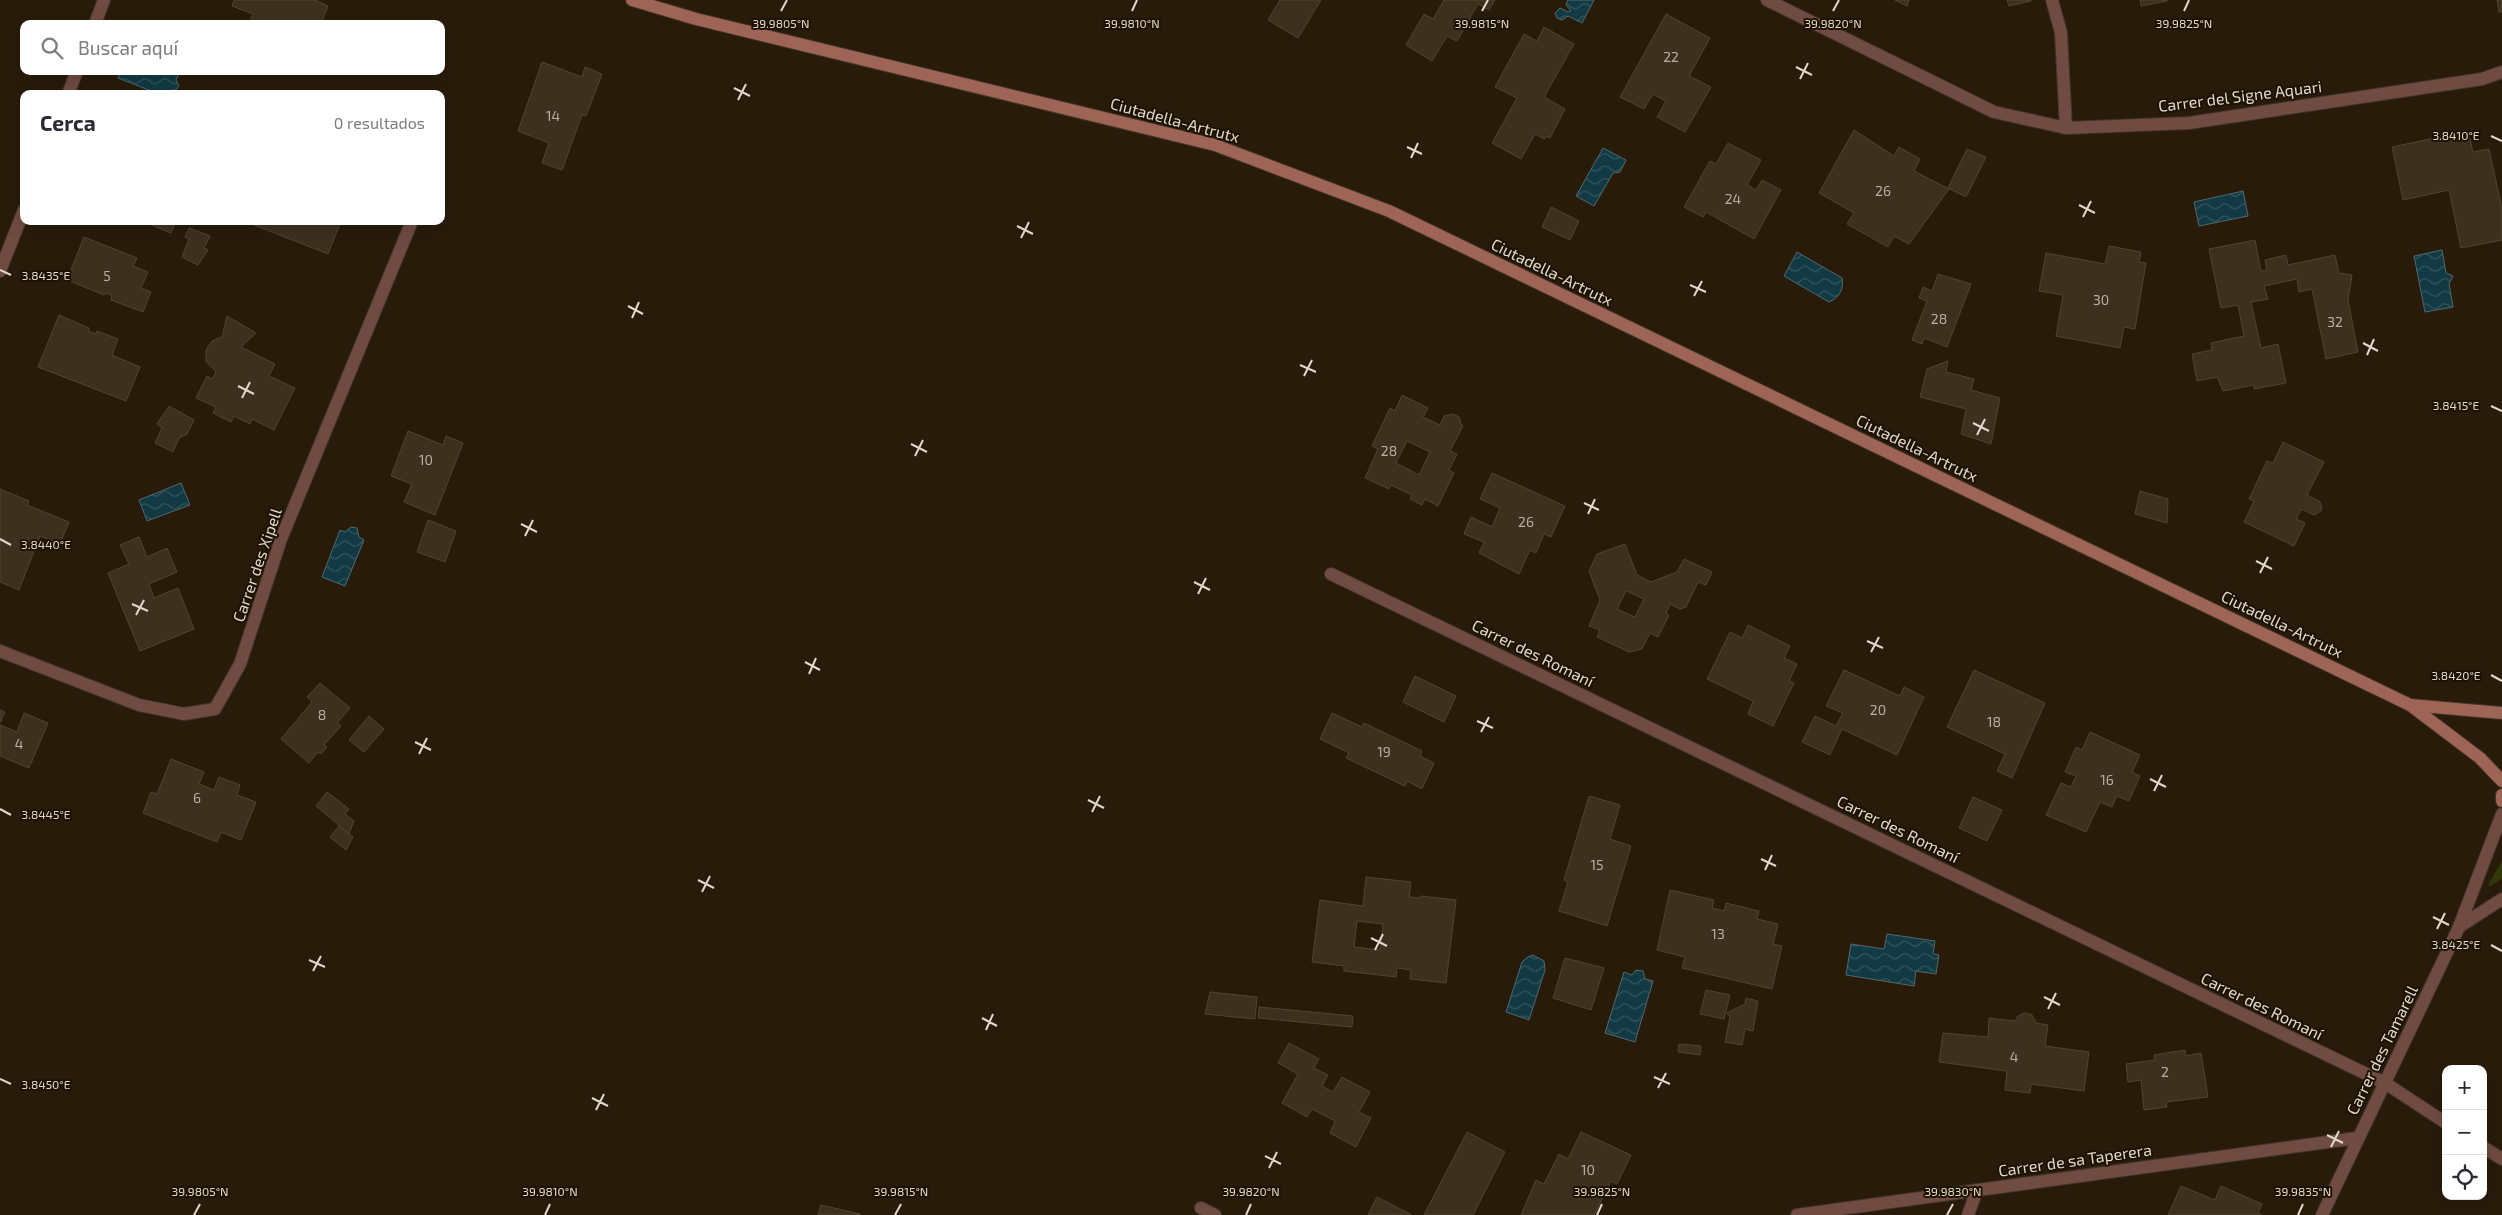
<!DOCTYPE html>
<html lang="es">
<head>
<meta charset="utf-8">
<style>
  :root { --surface:#fff; --page:#f7f7f7; --text:#2b2b33; --muted:#7c7c81; --line:#e1e1e2 }
  body { margin:0; font-family:"Exo 2",sans-serif; background:var(--page); color:var(--text) }
  .controls { position:absolute; right:15px; bottom:15px; display:grid; overflow:hidden; border-radius:10px; box-shadow:0 5px 20px #0002 }
  .controls button { width:45px; height:45px; display:grid; place-items:center; padding:0; border:0; border-bottom:1px solid var(--line); background:var(--surface); color:var(--text); font:25px sans-serif }
  .list { margin:0; padding:0; list-style:none }
  h2 { display:flex; justify-content:space-between; align-items:center; height:65px; margin:0; padding:0 20px; font-size:21px }
  h2 small { font-size:16px; font-weight:400; color:var(--muted) }
  .icon { flex:none; width:28px; height:28px; fill:none; stroke:currentColor; stroke-width:2; stroke-linecap:round; stroke-linejoin:round }
  .map { position:relative; flex:none; width:2502px; height:1215px; overflow:hidden }
  .search { position:absolute; background:var(--surface); box-shadow:0 5px 20px #0002; left:20px; top:20px; width:425px; height:55px; display:flex; align-items:center; gap:12px; box-sizing:border-box; padding:0 18px; border-radius:10px; color:var(--muted); font-size:19px }
  .panel { position:absolute; background:var(--surface); box-shadow:0 5px 20px #0002; left:20px; top:90px; width:425px; height:135px; border-radius:10px }
  .map>svg:first-child { display:block }
  .grass { fill:#33380a }
  .water { fill:url(#water-waves); stroke:#50696d }
  .building { fill:#3e301f; stroke:#524432; fill-rule:evenodd }
  .lines { fill:none; stroke-linecap:round; stroke-linejoin:round }
  .street-casing { stroke:#423525; stroke-width:14 }
  .secondary-casing { stroke:#423525; stroke-width:14 }
  .street { stroke:#704b42; stroke-width:12 }
  .secondary { stroke:#9e6455; stroke-width:12 }
  .ticks { fill:none; stroke:#e0d8cd; stroke-width:2 }
  .labels { text-anchor:middle; stroke-width:4; stroke-linejoin:round; paint-order:stroke }
  .number-label { font-size:14px; fill:#b8aea2 }
  .street-label { font-size:16px; fill:#e0d8cd; stroke:#1e1203 }
  .ticks-label { font-size:12px; text-anchor:middle; fill:#e0d8cd; stroke:#1e1203; stroke-width:4; stroke-linejoin:round; paint-order:stroke }
</style>
</head>
<body>
<div class="map">
<svg width="2502" height="1215" viewBox="0 0 2502 1215">
  <defs>
    <pattern id="water-waves" width="16" height="10" patternUnits="userSpaceOnUse" patternTransform="scale(1.25)"><rect width="16" height="10" fill="#123a44"/><path d="M0 5q4-4 8 0t8 0" fill="none" stroke="#34565e"/></pattern>
  </defs>
  <rect width="100%" height="100%" fill="#281b0a"/>
  <polygon class="grass" points="2502,861 2502,879 2490,886 2488,885"/>
  <g class="water">
    <polygon points="1568,0 1594,0 1582,23 1568,16 1562,20 1557,18 1555,13 1560,8 1568,12 1571,11 1566,5"/>
    <polygon points="121,71 175,71 179,73 176,80 179,86 176,90 172,90 171,94 159,94 118,78"/>
    <polygon points="1603,148 1626,160 1620,172 1613,173 1594,206 1576,196"/>
    <polygon points="2243,191 2248,216 2199,226 2194,202"/>
    <polygon points="2442,250 2446,273 2453,276 2449,284 2453,307 2425,312 2414,256"/>
    <path d="M 1797,252 L 1842,278 C 1844,289 1840,297 1829,302 L 1784,276 Z"/>
    <polygon points="181,483 190,505 147,521 139,500"/>
    <polygon points="351,527 357,528 359,537 364,540 345,586 322,577 340,530 345,532"/>
    <polygon points="1887,934 1935,941 1933,954 1939,955 1936,974 1916,971 1914,986 1846,975 1851,944 1884,949"/>
    <polygon points="1533,955 1544,961 1545,970 1529,1020 1506,1012 1522,962 1528,957"/>
    <polygon points="1636,970 1643,971 1645,979 1653,981 1635,1042 1605,1033 1624,972 1632,975"/>
  </g>
  <g class="building">
    <polygon points="234,0 315,0 328,6 321,24 249,24 253,14 232,6"/>
    <polygon points="1280,0 1321,0 1298,38 1268,20"/>
    <polygon points="1444,0 1495,0 1489,10 1478,4 1457,41 1447,36 1432,61 1406,45 1424,14 1433,19"/>
    <polygon points="1895,0 1909,0 1907,6"/>
    <polygon points="2007,0 2031,0 2031,1 2009,6"/>
    <polygon points="2140,0 2167,0 2167,1 2141,6"/>
    <polygon points="2497,0 2502,0 2502,12 2499,12"/>
    <polygon points="1666,14 1710,38 1689,76 1711,87 1685,132 1657,117 1666,101 1653,94 1644,109 1620,97"/>
    <polygon points="1544,27 1574,44 1544,97 1565,109 1550,138 1546,136 1545,139 1535,134 1521,159 1492,143 1517,98 1495,87 1524,34 1537,41"/>
    <polygon points="542,62 582,77 585,67 602,74 586,116 582,115 562,170 542,163 549,143 518,131"/>
    <polygon points="1854,130 1894,156 1899,147 1920,159 1914,171 1949,189 1909,244 1894,236 1888,247 1847,224 1854,213 1819,193"/>
    <polygon points="2468,131 2473,152 2489,149 2502,209 2502,240 2461,248 2449,190 2403,200 2392,147"/>
    <polygon points="1728,143 1761,160 1747,185 1756,190 1762,180 1781,190 1754,239 1706,212 1703,217 1684,207 1710,161 1716,164"/>
    <polygon points="1967,149 1986,157 1966,197 1948,188"/>
    <polygon points="1551,207 1579,221 1570,240 1542,227"/>
    <polygon points="142,221 176,221 171,233"/>
    <polygon points="256,221 341,221 328,254 254,225"/>
    <polygon points="189,228 210,236 204,248 208,250 198,265 182,257 189,239 185,237"/>
    <polygon points="84,237 137,258 133,266 148,272 141,288 151,292 143,312 111,300 112,295 105,293 104,295 67,280"/>
    <polygon points="2255,240 2261,271 2267,270 2265,260 2286,255 2288,265 2335,255 2339,273 2352,275 2348,300 2358,352 2326,359 2312,289 2299,292 2297,279 2264,286 2268,299 2251,302 2261,348 2278,344 2286,383 2254,389 2254,385 2223,391 2217,377 2197,381 2192,354 2212,350 2211,343 2244,336 2238,305 2221,308 2209,249"/>
    <polygon points="2109,246 2141,252 2139,262 2146,263 2135,329 2124,327 2120,348 2056,336 2063,295 2039,291 2046,253 2105,264"/>
    <polygon points="1938,274 1971,284 1947,347 1924,338 1922,344 1912,340 1927,301 1919,298 1923,287 1932,291"/>
    <polygon points="59,315 89,328 88,331 96,334 97,331 118,339 112,355 140,367 126,401 38,367"/>
    <polygon points="227,316 256,333 241,347 275,364 269,376 295,388 274,430 252,419 250,424 234,416 231,422 213,413 216,407 196,398 207,376 212,379 216,372 206,361 206,350 212,341 222,337"/>
    <polygon points="1948,361 1946,372 1974,379 1971,390 2000,398 1991,444 1961,434 1966,409 1920,397 1927,369"/>
    <path d="M 1402,395 L 1428,408 L 1423,417 L 1440,425 L 1444,416 L 1453,414 L 1459,417 L 1461,424 L 1463,426 L 1450,451 L 1457,454 L 1449,470 L 1454,473 L 1438,506 L 1425,499 L 1422,505 L 1410,499 L 1412,495 L 1391,485 L 1389,489 L 1365,478 L 1378,449 L 1372,446 L 1390,408 L 1395,411 ZM 1407,441 L 1430,452 L 1419,475 L 1396,463 Z"/>
    <polygon points="169,406 194,420 187,434 179,438 173,452 155,443 162,428 157,424"/>
    <polygon points="408,431 443,445 446,436 463,443 435,515 404,502 412,484 391,476"/>
    <polygon points="2283,442 2324,462 2307,495 2319,501 2322,506 2321,511 2314,515 2301,509 2296,519 2305,523 2294,546 2244,522 2254,501 2249,499 2267,461 2273,463"/>
    <polygon points="1492,473 1565,506 1551,537 1544,534 1536,553 1530,550 1519,574 1479,553 1484,542 1464,534 1471,517 1492,527 1500,508 1480,499"/>
    <polygon points="0,489 29,501 27,505 69,522 60,544 40,536 19,590 0,582"/>
    <polygon points="2140,491 2168,499 2167,523 2135,514"/>
    <polygon points="428,520 456,531 445,562 417,552"/>
    <polygon points="139,537 147,557 167,548 177,572 149,584 154,598 178,588 194,629 140,651 108,573 129,564 120,545"/>
    <path d="M 1625,544 L 1637,575 L 1651,582 L 1677,572 L 1684,559 L 1712,572 L 1706,585 L 1698,582 L 1686,607 L 1680,609 L 1670,604 L 1666,614 L 1669,615 L 1658,637 L 1650,633 L 1642,649 L 1629,652 L 1597,637 L 1600,630 L 1589,626 L 1600,600 L 1589,571 L 1597,554 ZM 1626,591 L 1644,599 L 1635,617 L 1617,609 Z"/>
    <polygon points="1748,625 1790,646 1784,658 1797,664 1789,681 1794,683 1773,726 1748,714 1753,701 1707,679 1730,632 1742,638"/>
    <polygon points="1844,670 1900,696 1904,687 1924,697 1897,755 1842,729 1830,755 1802,742 1815,716 1836,726 1843,713 1826,706"/>
    <polygon points="1974,670 2045,703 2012,778 1997,771 2005,754 1947,727"/>
    <polygon points="1415,676 1456,696 1444,722 1403,702"/>
    <polygon points="320,683 350,708 337,723 341,726 324,745 327,747 321,754 318,752 309,763 281,739 312,702 307,697"/>
    <polygon points="0,710 5,712 0,723"/>
    <polygon points="24,713 48,723 29,768 0,756 0,725 17,732"/>
    <polygon points="1332,713 1362,727 1364,723 1422,751 1420,756 1434,763 1422,789 1407,781 1405,786 1346,758 1349,753 1320,739"/>
    <polygon points="369,716 384,729 364,752 349,740"/>
    <polygon points="2090,732 2140,755 2132,772 2140,776 2129,801 2117,796 2112,807 2100,802 2086,832 2046,815 2061,783 2071,787 2076,776 2065,772 2076,747 2082,750"/>
    <polygon points="171,759 204,772 199,784 214,790 219,777 240,785 237,795 256,802 241,840 221,832 217,842 143,813 151,792 157,794"/>
    <polygon points="327,792 349,809 345,814 354,821 349,834 316,806"/>
    <polygon points="1589,796 1620,805 1610,839 1631,846 1607,926 1559,911 1568,882 1564,880"/>
    <polygon points="1973,797 2002,810 1987,841 1959,828"/>
    <polygon points="339,826 353,837 346,850 330,837"/>
    <path d="M 1366,877 L 1411,882 L 1409,897 L 1420,898 L 1421,896 L 1456,900 L 1446,983 L 1410,979 L 1411,970 L 1397,968 L 1396,977 L 1344,971 L 1344,966 L 1312,962 L 1320,900 L 1363,906 ZM 1357,921 L 1383,924 L 1380,950 L 1354,947 Z"/>
    <polygon points="1670,890 1714,900 1712,908 1724,911 1726,903 1759,911 1757,919 1778,924 1773,944 1782,946 1772,989 1682,968 1685,957 1657,950"/>
    <polygon points="1565,958 1604,968 1591,1010 1553,998"/>
    <polygon points="1706,990 1730,995 1724,1019 1700,1014"/>
    <polygon points="1210,992 1257,997 1255,1019 1205,1014"/>
    <polygon points="1746,998 1758,1001 1753,1031 1745,1029 1742,1045 1725,1042 1730,1017 1727,1013 1745,1004"/>
    <polygon points="1259,1007 1353,1016 1352,1027 1258,1018"/>
    <polygon points="2025,1013 2032,1015 2036,1023 2048,1025 2045,1046 2089,1052 2084,1091 2031,1084 2030,1093 2005,1090 2007,1071 1939,1062 1943,1033 1988,1037 1989,1018 2015,1021 2018,1016"/>
    <polygon points="1289,1043 1319,1059 1314,1068 1328,1075 1322,1086 1333,1092 1342,1077 1370,1092 1359,1112 1371,1118 1356,1147 1330,1133 1335,1121 1312,1109 1307,1117 1282,1103 1298,1074 1278,1063"/>
    <polygon points="1679,1044 1701,1046 1700,1055 1678,1052"/>
    <polygon points="2185,1050 2186,1056 2201,1053 2208,1097 2166,1102 2167,1107 2144,1110 2141,1080 2128,1082 2126,1064 2155,1060 2154,1055"/>
    <polygon points="1467,1132 1505,1152 1473,1215 1424,1215"/>
    <polygon points="1581,1132 1631,1155 1617,1184 1611,1181 1594,1215 1521,1215 1536,1180 1544,1184 1559,1154 1568,1159"/>
    <polygon points="2181,1186 2215,1200 2221,1186 2262,1204 2258,1213 2262,1215 2168,1215"/>
    <polygon points="1377,1197 1412,1215 1368,1215"/>
    <polygon points="821,1205 860,1214 860,1215 818,1215"/>
  </g>
  <g class="lines">
    <defs>
      <g id="street">
        <polyline points="1767,0 1994,112 2066,128 2189,123 2482,79 2502,72"/>
        <polyline points="2052,0 2061,33 2066,128"/>
        <polyline points="95,24 104,0"/>
        <polyline points="68,94 77,71"/>
        <polyline points="0,271 24,210"/>
        <polyline points="1331,574 2385,1083 2446,1123"/>
        <polyline points="0,651 139,705 184,714 215,709 240,664 281,539 412,221"/>
        <polyline points="2459,927 2502,899"/>
        <polyline points="2483,1147 2502,1159"/>
        <polyline points="1201,1208 1215,1215"/>
        <polyline points="1797,1215 2357,1138"/>
        <polyline points="1968,1215 1977,1190"/>
        <polyline points="2322,1215 2459,927 2502,814"/>
      </g>
      <g id="secondary">
        <polyline points="632,0 696,19 1215,145 1389,211 2410,705 2480,758 2502,781"/>
        <polyline points="2410,705 2502,713"/>
        <polyline points="2502,795 2502,801"/>
      </g>
    </defs>
    <use href="#street" class="street-casing"/>
    <use href="#secondary" class="secondary-casing"/>
    <use href="#street" class="street"/>
    <use href="#secondary" class="secondary"/>
  </g>
  <path class="ticks" d="M 781,11 L 787,0M 1132,11 L 1137,0M 1482,11 L 1488,0M 1833,11 L 1839,0M 2184,11 L 2189,0M 1796,67 L 1812,75M 1800,79 L 1808,63M 734,88 L 750,96M 738,100 L 746,84M 2491,136 L 2502,141M 1407,147 L 1422,154M 1411,158 L 1418,143M 2079,205 L 2095,213M 2083,217 L 2091,201M 1017,226 L 1033,234M 1021,238 L 1029,222M 0,270 L 11,275M 1690,285 L 1706,292M 1694,296 L 1702,281M 628,306 L 643,314M 632,318 L 639,302M 2363,343 L 2378,351M 2367,355 L 2374,339M 1300,365 L 1316,372M 1304,376 L 1312,360M 238,386 L 254,394M 242,398 L 250,382M 2491,406 L 2502,411M 1973,423 L 1989,431M 1977,435 L 1985,419M 911,444 L 927,452M 915,456 L 923,440M 1584,503 L 1599,510M 1588,514 L 1595,499M 521,524 L 537,532M 525,536 L 533,520M 0,539 L 11,545M 2256,561 L 2272,569M 2260,573 L 2268,557M 1194,582 L 1210,590M 1198,594 L 1206,578M 132,604 L 148,611M 136,615 L 144,600M 1867,641 L 1883,648M 1871,652 L 1879,637M 805,662 L 820,670M 809,674 L 816,658M 2491,675 L 2502,681M 1477,721 L 1493,728M 1481,732 L 1489,717M 415,742 L 431,750M 419,754 L 427,738M 2150,779 L 2166,787M 2154,791 L 2162,775M 1088,800 L 1104,808M 0,809 L 11,815M 1092,812 L 1100,796M 1761,859 L 1776,866M 1765,870 L 1772,855M 698,880 L 714,888M 702,892 L 710,876M 2433,917 L 2449,925M 2437,929 L 2445,913M 1371,938 L 1387,946M 2491,945 L 2502,951M 1375,950 L 1383,934M 309,960 L 325,967M 313,971 L 321,956M 2044,997 L 2060,1005M 2048,1009 L 2056,993M 982,1018 L 997,1026M 986,1030 L 993,1014M 1654,1077 L 1670,1084M 0,1079 L 11,1084M 1658,1088 L 1666,1073M 592,1098 L 608,1106M 596,1110 L 604,1094M 2327,1135 L 2343,1143M 2331,1147 L 2339,1131M 1265,1156 L 1281,1164M 1269,1168 L 1277,1152M 194,1215 L 200,1204M 545,1215 L 550,1204M 895,1215 L 901,1204M 1246,1215 L 1251,1204M 1597,1215 L 1602,1204M 1947,1215 L 1953,1204M 2298,1215 L 2303,1204"/>
  <g class="labels">
    <g class="number-label">
      <text x="1671" y="62">22</text>
      <text x="553" y="121">14</text>
      <text x="1883" y="196">26</text>
      <text x="1733" y="204">24</text>
      <text x="107" y="281">5</text>
      <text x="2101" y="305">30</text>
      <text x="1939" y="324">28</text>
      <text x="2335" y="327">32</text>
      <text x="1389" y="456">28</text>
      <text x="426" y="465">10</text>
      <text x="1526" y="527">26</text>
      <text x="1878" y="715">20</text>
      <text x="322" y="720">8</text>
      <text x="1994" y="727">18</text>
      <text x="19" y="749">4</text>
      <text x="1384" y="757">19</text>
      <text x="2107" y="785">16</text>
      <text x="197" y="803">6</text>
      <text x="1597" y="870">15</text>
      <text x="1718" y="939">13</text>
      <text x="2014" y="1062">4</text>
      <text x="2165" y="1077">2</text>
      <text x="1588" y="1175">10</text>
    </g>
    <g class="street-label">
      <text transform="translate(2240 96) rotate(-7)" y="6">Carrer del Signe Aquari</text>
      <text transform="translate(1175 120) rotate(15)" y="6">Ciutadella-Artrutx</text>
      <text transform="translate(1552 272) rotate(26)" y="6">Ciutadella-Artrutx</text>
      <text transform="translate(1917 448) rotate(26)" y="6">Ciutadella-Artrutx</text>
      <text transform="translate(257 565) rotate(-71)" y="6">Carrer des Xipell</text>
      <text transform="translate(2282 624) rotate(26)" y="6">Ciutadella-Artrutx</text>
      <text transform="translate(1533 653) rotate(26)" y="6">Carrer des Romaní</text>
      <text transform="translate(1898 829) rotate(26)" y="6">Carrer des Romaní</text>
      <text transform="translate(2262 1006) rotate(26)" y="6">Carrer des Romaní</text>
      <text transform="translate(2382 1050) rotate(-64)" y="6">Carrer des Tamarell</text>
      <text transform="translate(2075 1160) rotate(-8)" y="6">Carrer de sa Taperera</text>
    </g>
  </g>
  <g class="ticks-label">
    <text x="781" y="28">39.9805°N</text>
    <text x="1132" y="28">39.9810°N</text>
    <text x="1482" y="28">39.9815°N</text>
    <text x="1833" y="28">39.9820°N</text>
    <text x="2184" y="28">39.9825°N</text>
    <text x="2456" y="140">3.8410°E</text>
    <text x="46" y="280">3.8435°E</text>
    <text x="2456" y="410">3.8415°E</text>
    <text x="46" y="549">3.8440°E</text>
    <text x="2456" y="680">3.8420°E</text>
    <text x="46" y="819">3.8445°E</text>
    <text x="2456" y="949">3.8425°E</text>
    <text x="46" y="1089">3.8450°E</text>
    <text x="200" y="1196">39.9805°N</text>
    <text x="550" y="1196">39.9810°N</text>
    <text x="901" y="1196">39.9815°N</text>
    <text x="1251" y="1196">39.9820°N</text>
    <text x="1602" y="1196">39.9825°N</text>
    <text x="1953" y="1196">39.9830°N</text>
    <text x="2303" y="1196">39.9835°N</text>
  </g>
</svg>
<div class="controls">
<button>+</button>
<button>−</button>
<button><svg class="icon" aria-label="locate" viewBox="0 0 24 24"><circle cx="12" cy="12" r="6"/><path d="M12 2v4M12 18v4M2 12h4M18 12h4"/></svg></button>
</div>
<div class="search"><svg class="icon" aria-label="search" viewBox="0 0 24 24"><circle cx="10" cy="10" r="6"/><path d="M15 15l6 6"/></svg>Buscar aquí</div>
<section class="panel">
<h2>Cerca<small>0 resultados</small></h2>
<ul class="list">
</ul>
</section>
</div>
</body>
</html>
